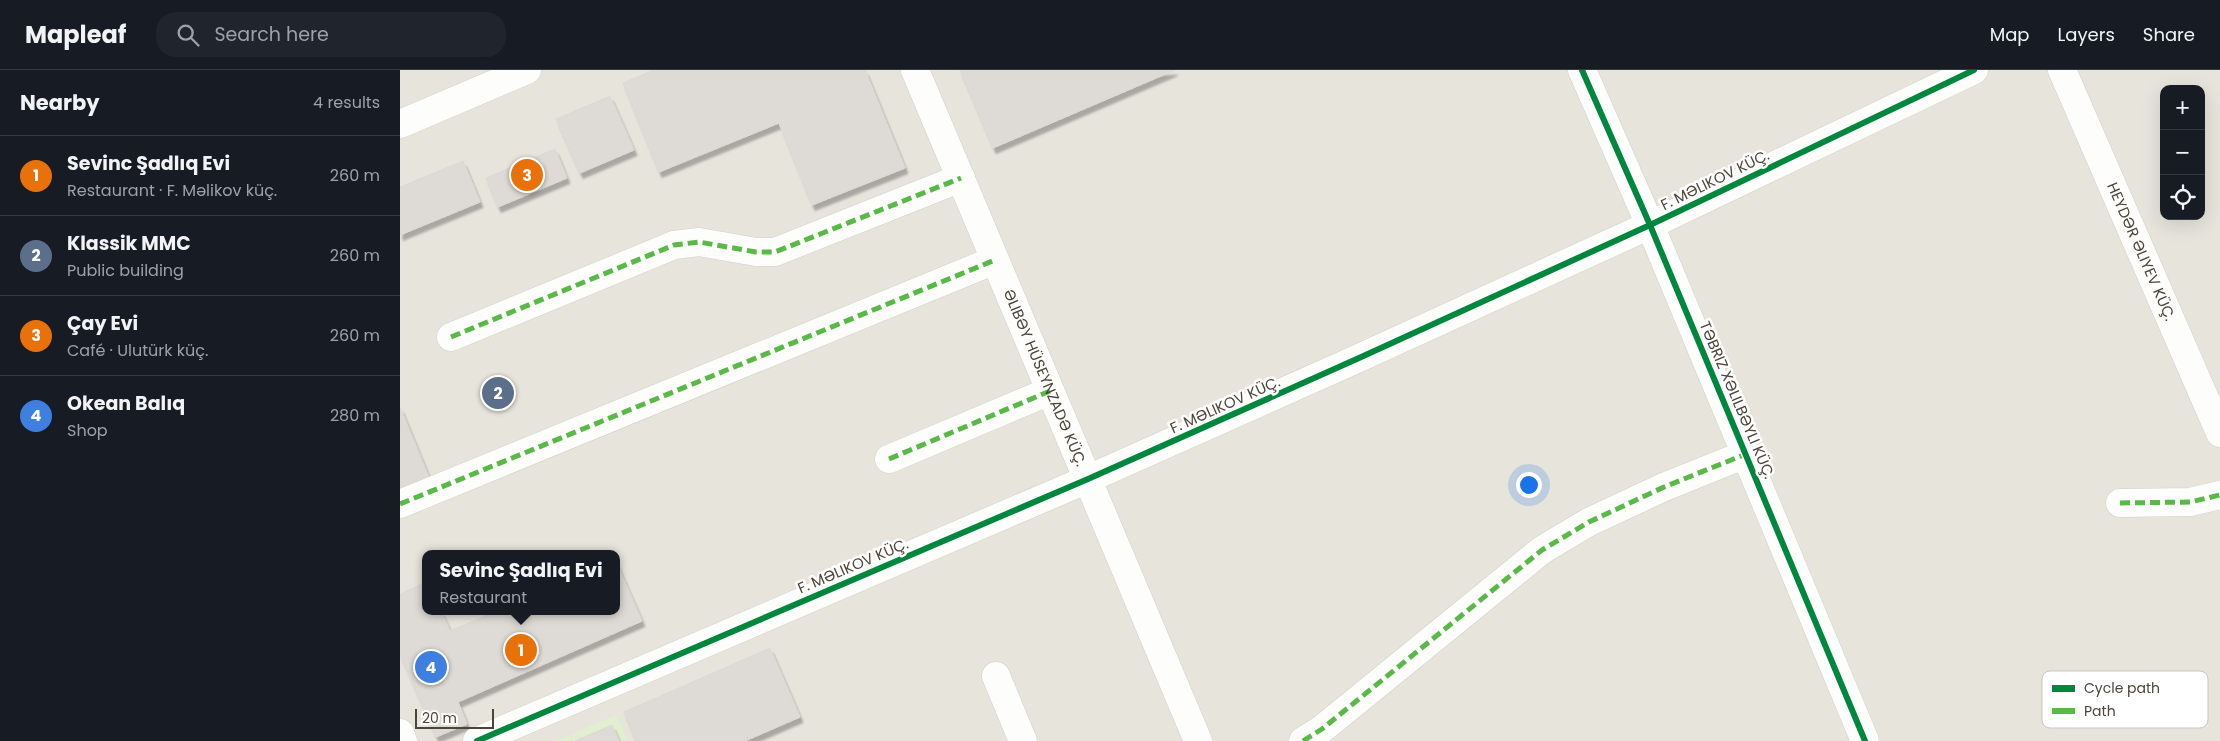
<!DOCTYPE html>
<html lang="en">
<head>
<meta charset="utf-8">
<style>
  :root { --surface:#171b24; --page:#20242c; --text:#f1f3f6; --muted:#9ea1a6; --line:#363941; --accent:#868178 }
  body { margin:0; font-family:Poppins,sans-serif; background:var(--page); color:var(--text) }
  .controls { position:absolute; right:15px; top:15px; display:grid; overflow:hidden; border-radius:10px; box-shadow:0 5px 20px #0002 }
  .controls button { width:45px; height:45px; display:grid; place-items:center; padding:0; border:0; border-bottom:1px solid var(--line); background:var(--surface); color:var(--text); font:25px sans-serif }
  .scale { position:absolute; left:15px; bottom:12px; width:79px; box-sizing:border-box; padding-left:5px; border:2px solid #4b4439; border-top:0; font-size:14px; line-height:18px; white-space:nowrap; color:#4b4439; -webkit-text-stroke:4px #fff; paint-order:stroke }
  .you { position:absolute; left:1128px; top:414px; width:18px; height:18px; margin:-12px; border:4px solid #fff; border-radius:50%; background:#1a73e8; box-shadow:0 0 0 8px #1a73e833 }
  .badge { display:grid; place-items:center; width:32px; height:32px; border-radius:50%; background:var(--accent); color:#fff; font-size:16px; font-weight:700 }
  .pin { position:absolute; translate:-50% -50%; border:2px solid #fff; box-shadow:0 1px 5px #0006 }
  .popup { position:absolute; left:22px; top:480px; width:198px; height:65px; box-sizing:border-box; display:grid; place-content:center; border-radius:10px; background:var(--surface); filter:drop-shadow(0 1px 4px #0005); font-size:16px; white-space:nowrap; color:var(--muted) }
  .popup b { font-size:19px; color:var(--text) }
  .popup::after { content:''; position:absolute; left:50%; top:100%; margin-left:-10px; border:10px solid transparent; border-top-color:var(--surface) }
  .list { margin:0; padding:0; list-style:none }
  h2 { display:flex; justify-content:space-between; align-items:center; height:65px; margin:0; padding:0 20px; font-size:21px }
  h2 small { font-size:16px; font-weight:400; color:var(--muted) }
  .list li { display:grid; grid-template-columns:32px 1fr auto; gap:15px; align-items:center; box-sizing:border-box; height:80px; padding:0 20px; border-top:1px solid var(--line) }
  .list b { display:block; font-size:19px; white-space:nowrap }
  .list p { margin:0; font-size:16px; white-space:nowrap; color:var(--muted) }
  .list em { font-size:16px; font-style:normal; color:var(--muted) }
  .icon { flex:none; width:28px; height:28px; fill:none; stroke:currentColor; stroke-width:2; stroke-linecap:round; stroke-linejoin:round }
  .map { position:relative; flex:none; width:1820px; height:671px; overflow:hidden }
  header { display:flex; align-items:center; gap:30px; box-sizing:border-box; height:70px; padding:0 25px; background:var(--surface); border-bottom:1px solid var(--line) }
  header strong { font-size:24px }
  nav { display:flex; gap:28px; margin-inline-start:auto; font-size:18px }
  .search { width:350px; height:45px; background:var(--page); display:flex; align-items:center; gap:12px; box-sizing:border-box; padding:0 18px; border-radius:20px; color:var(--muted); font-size:19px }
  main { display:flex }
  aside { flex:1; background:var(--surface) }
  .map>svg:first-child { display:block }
  .residential { fill:#e7e4dc; fill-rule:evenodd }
  .green { fill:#e1eecf }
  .building { fill:#dedbd6; stroke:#dcd9d4; filter:url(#shadow) }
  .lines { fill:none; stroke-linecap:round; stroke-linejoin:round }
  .minor-casing { stroke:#d2d0cb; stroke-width:29 }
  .minor { stroke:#fdfdfc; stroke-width:28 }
  .quiet { stroke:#58b947; stroke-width:5; stroke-dasharray:10 5; stroke-linecap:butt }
  .cycleway-casing { stroke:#fff; stroke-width:9 }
  .cycleway { stroke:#00873e; stroke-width:6 }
  .labels { text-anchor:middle; stroke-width:5; stroke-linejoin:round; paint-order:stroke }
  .street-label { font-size:15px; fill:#4b4439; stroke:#fff }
  .key { fill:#fff; stroke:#c9c7c4; stroke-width:1 }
  .key-label { font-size:14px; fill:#4b4439 }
</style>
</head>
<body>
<header>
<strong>Mapleaf</strong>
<div class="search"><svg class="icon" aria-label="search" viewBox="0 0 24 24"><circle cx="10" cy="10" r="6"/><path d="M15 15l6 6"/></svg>Search here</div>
<nav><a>Map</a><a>Layers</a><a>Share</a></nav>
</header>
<main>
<aside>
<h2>Nearby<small>4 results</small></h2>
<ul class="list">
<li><span class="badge" style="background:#e8710a">1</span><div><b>Sevinc Şadlıq Evi</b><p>Restaurant · F. Məlikov küç.</p></div><em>260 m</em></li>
<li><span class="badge" style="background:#5c6f8a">2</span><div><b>Klassik MMC</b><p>Public building</p></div><em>260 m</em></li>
<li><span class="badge" style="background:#e8710a">3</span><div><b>Çay Evi</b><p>Café · Ulutürk küç.</p></div><em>260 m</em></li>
<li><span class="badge" style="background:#3f7fe0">4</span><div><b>Okean Balıq</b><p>Shop</p></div><em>280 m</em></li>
</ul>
</aside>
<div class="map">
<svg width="1820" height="671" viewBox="0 0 1820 671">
  <defs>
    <filter id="shadow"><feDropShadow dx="3" dy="5.5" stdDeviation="1" flood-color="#0004"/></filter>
  </defs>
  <rect width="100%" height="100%" fill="#f4f2ee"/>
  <path class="residential" d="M 0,0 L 1820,0 L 1820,671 L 0,671 ZM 1764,19 L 1801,19 L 1801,146 L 1764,146 ZM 26,484 L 216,484 L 216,541 L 26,541 Z"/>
  <polygon class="green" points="216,645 228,671 156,671"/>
  <g class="building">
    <polygon points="254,0 465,0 505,98 412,135 379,53 259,102 223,13"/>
    <polygon points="560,0 775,0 593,78"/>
    <polygon points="210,26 234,80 180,103 156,49"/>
    <polygon points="155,79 167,108 98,137 86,108"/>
    <polygon points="63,91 80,132 0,165 0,117"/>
    <polygon points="0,337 30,410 0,422"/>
    <polygon points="216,492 242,551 58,632 67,654 36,667 0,584 0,524 26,512 26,541 41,541 50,561 96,541 216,541"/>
    <polygon points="370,578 400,647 345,671 236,671 224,642"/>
    <polygon points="212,655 219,671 175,671"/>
  </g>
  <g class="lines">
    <defs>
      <g id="minor">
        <path id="s1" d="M 515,0 L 798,671"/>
        <polyline points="1182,0 1250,155 1465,671"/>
        <path id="s2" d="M 1662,0 L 1820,363"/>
        <polyline points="0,54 127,0"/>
        <polyline points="51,267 274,175 299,172 356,182 375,182 561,108"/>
        <polyline points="489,389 650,321"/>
        <polyline points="1720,433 1790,432 1820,425"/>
        <polyline points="0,434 595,190"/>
        <polyline points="596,606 623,671"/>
        <polyline points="0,663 3,671"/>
        <polyline points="77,671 688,409 959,288 1250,155 1574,0"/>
        <polyline points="903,671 922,659 1142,480 1189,452 1264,417 1346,384"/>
      </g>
    </defs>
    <use href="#minor" class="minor-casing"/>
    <use href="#minor" class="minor"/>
    <g class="quiet">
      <polyline points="51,267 274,175 299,172 356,182 375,182 561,108"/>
      <polyline points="489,389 650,321"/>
      <polyline points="1720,433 1790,432 1820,425"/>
      <polyline points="0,434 595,190"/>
      <polyline points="903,671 922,659 1142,480 1189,452 1264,417 1346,384"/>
    </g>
    <defs>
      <g id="cycleway">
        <polyline points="1182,0 1250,155 1465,671"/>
        <polyline points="77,671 688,409 959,288 1250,155 1574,0"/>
      </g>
    </defs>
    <use href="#cycleway" class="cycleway-casing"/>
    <use href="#cycleway" class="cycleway"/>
  </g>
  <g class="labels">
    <g class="street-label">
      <text transform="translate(1315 110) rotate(-26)" y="5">F. MƏLIKOV KÜÇ.</text>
      <text dy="5" stroke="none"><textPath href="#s2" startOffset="198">HEYDƏR ƏLIYEV KÜÇ.</textPath></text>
      <text dy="5" stroke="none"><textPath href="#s1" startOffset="334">ƏLIBƏY HÜSEYNZADƏ KÜÇ.</textPath></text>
      <text transform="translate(1337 330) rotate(67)" y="5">TƏBRIZ XƏLILBƏYLI KÜÇ.</text>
      <text transform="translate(825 335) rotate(-24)" y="5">F. MƏLIKOV KÜÇ.</text>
      <text transform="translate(453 496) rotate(-23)" y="5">F. MƏLIKOV KÜÇ.</text>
    </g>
  </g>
  <rect x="1642" y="601" width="166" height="57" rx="8" class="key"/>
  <rect x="1652" y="615" width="23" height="7" fill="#00873e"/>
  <rect x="1652" y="638" width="23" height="6" fill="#58b947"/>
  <g class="key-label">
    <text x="1684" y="623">Cycle path</text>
    <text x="1684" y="646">Path</text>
  </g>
</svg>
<div class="controls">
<button>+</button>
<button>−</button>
<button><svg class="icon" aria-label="locate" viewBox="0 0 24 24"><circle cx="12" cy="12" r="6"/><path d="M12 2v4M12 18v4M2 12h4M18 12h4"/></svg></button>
</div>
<div class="scale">20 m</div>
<div class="you"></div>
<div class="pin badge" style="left:121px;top:580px;background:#e8710a">1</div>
<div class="popup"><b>Sevinc Şadlıq Evi</b>Restaurant</div>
<div class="pin badge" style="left:98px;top:323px;background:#5c6f8a">2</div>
<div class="pin badge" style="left:127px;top:105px;background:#e8710a">3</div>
<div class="pin badge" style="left:31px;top:597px;background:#3f7fe0">4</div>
</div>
</main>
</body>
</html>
